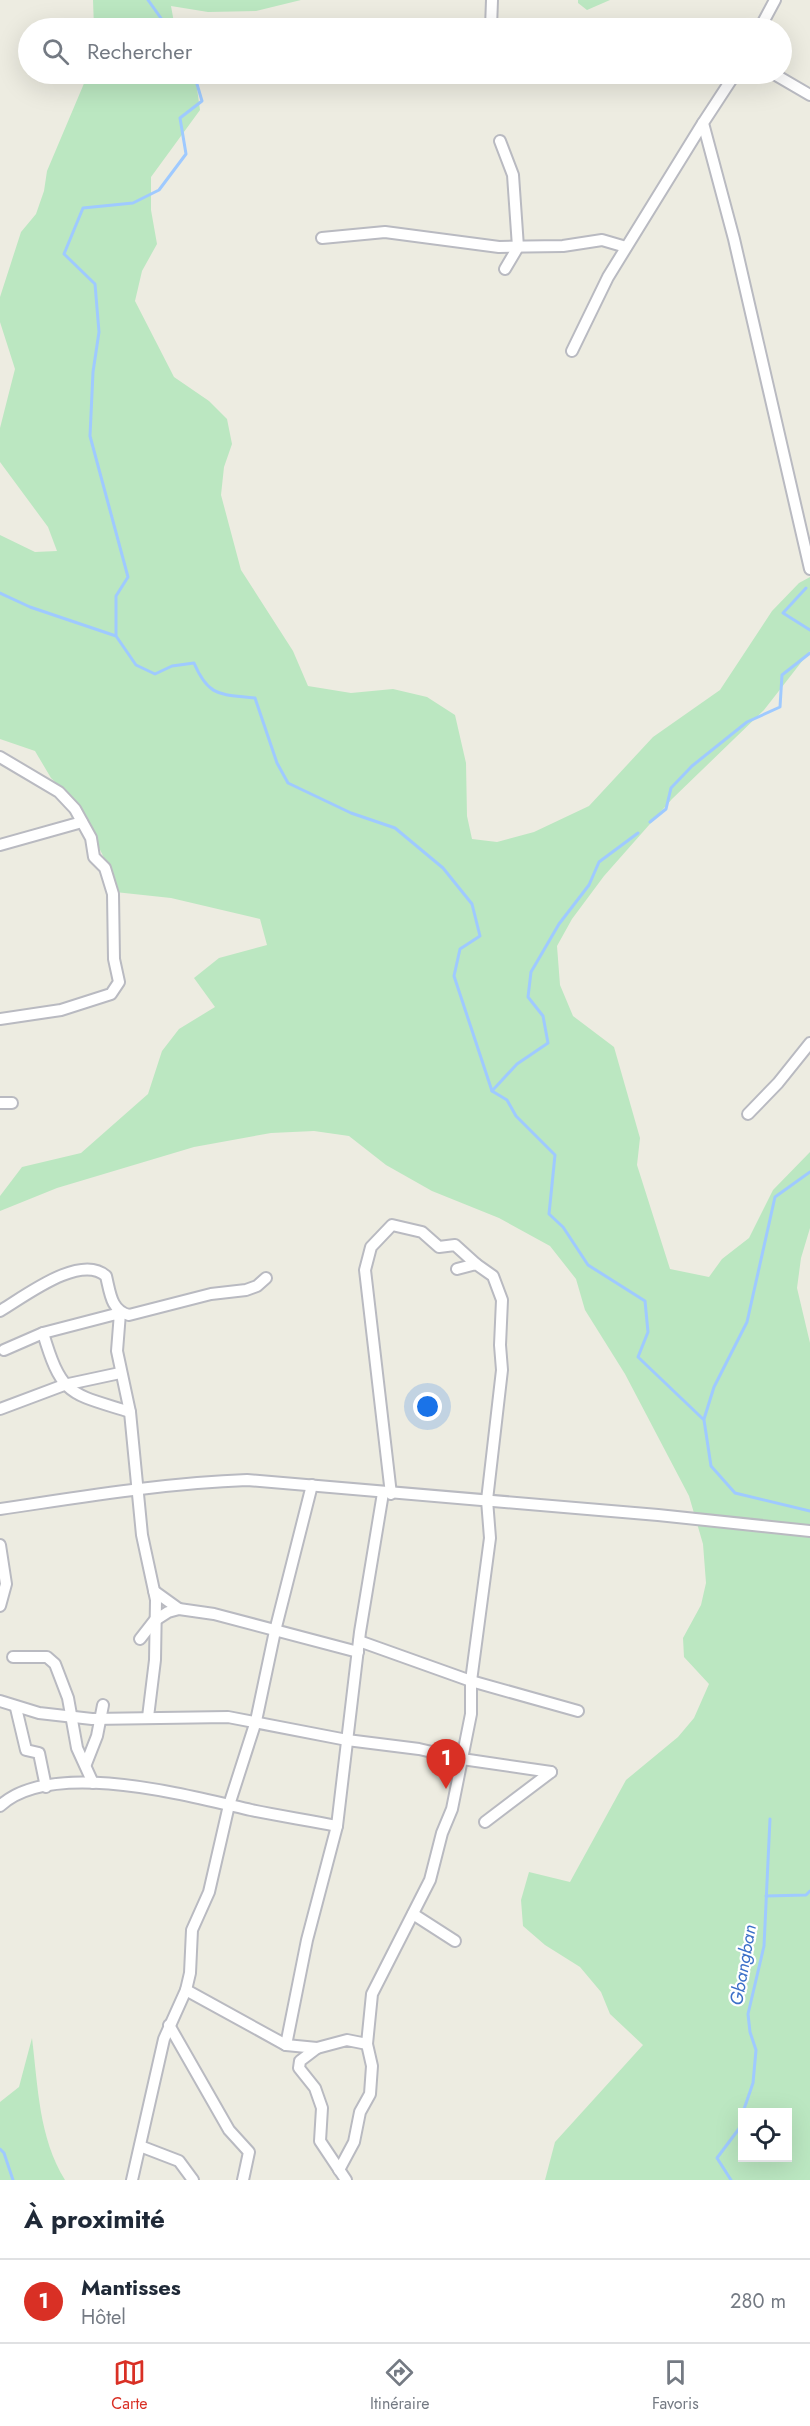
<!DOCTYPE html>
<html lang="fr">
<head>
<meta charset="utf-8">
<style>
  :root { --surface:#fff; --page:#f6f6f7; --text:#1f2937; --muted:#747a83; --line:#e0e1e3; --accent:#d93025 }
  body { margin:0; font-family:Jost,sans-serif; background:var(--page); color:var(--text) }
  .controls { position:absolute; right:18px; bottom:18px; display:grid; overflow:hidden; border-radius:0px; box-shadow:0 6px 24px #0002 }
  .controls button { width:54px; height:54px; display:grid; place-items:center; padding:0; border:0; border-bottom:2px solid var(--line); background:var(--surface); color:var(--text); font:30px sans-serif }
  .you { position:absolute; left:428px; top:1407px; width:21px; height:21px; margin:-15px; border:4px solid #fff; border-radius:50%; background:#1a73e8; box-shadow:0 0 0 9px #1a73e833 }
  .badge { display:grid; place-items:center; width:39px; height:39px; border-radius:50%; background:var(--accent); color:#fff; font-size:20px; font-weight:700 }
  .pin { position:absolute; translate:-50% -50px; filter:drop-shadow(0 2px 3px #0008) }
  .pin::after { content:''; position:absolute; top:32px; width:21px; height:18px; background:inherit; clip-path:polygon(0 0,100% 0,50% 100%) }
  .list { margin:0; padding:0; list-style:none }
  h2 { display:flex; justify-content:space-between; align-items:center; height:78px; margin:0; padding:0 24px; font-size:26px }
  h2 small { font-size:20px; font-weight:400; color:var(--muted) }
  .list li { display:grid; grid-template-columns:39px 1fr auto; gap:18px; align-items:center; box-sizing:border-box; height:84px; padding:0 24px; border-top:2px solid var(--line) }
  .list b { display:block; font-size:22px; white-space:nowrap }
  .list p { margin:0; font-size:20px; white-space:nowrap; color:var(--muted) }
  .list em { font-size:20px; font-style:normal; color:var(--muted) }
  .icon { flex:none; width:33px; height:33px; fill:none; stroke:currentColor; stroke-width:2; stroke-linecap:round; stroke-linejoin:round }
  .map { position:relative; flex:none; width:810px; height:2180px; overflow:hidden }
  .search { position:absolute; background:var(--surface); box-shadow:0 6px 24px #0002; left:18px; right:18px; top:18px; height:66px; display:flex; align-items:center; gap:15px; box-sizing:border-box; padding:0 21px; border-radius:33px; color:var(--muted); font-size:22px }
  .sheet { height:162px; background:var(--surface) }
  nav { display:flex; justify-content:space-around; align-items:center; box-sizing:border-box; height:84px; border-top:2px solid var(--line); background:var(--surface); font-size:16px; color:var(--muted) }
  nav a { display:grid; justify-items:center; gap:3px }
  nav .on { color:var(--accent) }
  .map>svg:first-child { display:block }
  .green { fill:#bbe7c1; fill-rule:evenodd }
  .lines { fill:none; stroke-linecap:round; stroke-linejoin:round }
  .stream { stroke:#9fcaff; stroke-width:3 }
  .minor-casing { stroke:#b9bac1; stroke-width:14 }
  .minor { stroke:#fff; stroke-width:10 }
  .labels { text-anchor:middle; stroke-width:4.5; stroke-linejoin:round; paint-order:stroke }
  .water-label { font-size:18px; font-style:italic; fill:#3c70c8; stroke:#fff }
</style>
</head>
<body>
<div class="map">
<svg width="810" height="2180" viewBox="0 0 810 2180">
  <rect width="100%" height="100%" fill="#edece1"/>
  <g class="green">
    <polygon points="93,0 301,0 256,11 208,12 171,6 175,28 94,28"/>
    <polygon points="578,0 610,0 587,10 578,3"/>
    <path d="M 88,74 L 195,74 L 200,110 L 151,177 L 151,210 L 157,244 L 142,271 L 135,301 L 174,377 L 209,401 L 227,419 L 232,444 L 224,467 L 221,495 L 241,570 L 293,651 L 308,686 L 351,693 L 393,689 L 427,697 L 455,715 L 466,763 L 467,816 L 472,839 L 497,842 L 534,832 L 589,806 L 653,737 L 720,690 L 772,611 L 799,583 L 810,577 L 810,651 L 764,710 L 672,799 L 604,876 L 572,919 L 557,946 L 560,985 L 573,1016 L 614,1047 L 640,1138 L 637,1165 L 670,1269 L 709,1277 L 722,1259 L 749,1238 L 773,1190 L 810,1152 L 810,1228 L 801,1258 L 797,1288 L 810,1343 L 810,2180 L 545,2180 L 555,2142 L 643,2045 L 610,2014 L 601,1992 L 580,1967 L 545,1945 L 523,1926 L 521,1900 L 529,1872 L 570,1882 L 626,1780 L 678,1737 L 694,1718 L 709,1684 L 684,1657 L 683,1638 L 701,1605 L 706,1583 L 703,1544 L 689,1496 L 625,1374 L 585,1310 L 576,1279 L 550,1246 L 499,1218 L 432,1191 L 386,1165 L 349,1136 L 314,1131 L 271,1133 L 194,1147 L 57,1188 L 0,1211 L 0,1196 L 22,1167 L 81,1153 L 148,1094 L 162,1051 L 179,1029 L 215,1007 L 194,978 L 219,958 L 267,945 L 260,919 L 171,898 L 115,892 L 108,866 L 78,805 L 51,778 L 35,751 L 0,739 L 0,535 L 35,552 L 57,551 L 48,527 L 0,462 L 0,428 L 15,369 L 0,322 L 0,297 L 21,232 L 36,214 L 44,191 L 47,171 ZM 742,2112 L 788,2112 L 788,2158 L 742,2158 Z"/>
    <path d="M 32,2038 C 38,2087 39,2138 65,2180 L 0,2180 L 0,2102 L 19,2087 Z"/>
  </g>
  <g class="lines">
    <g class="stream">
      <polyline points="148,0 168,28"/>
      <polyline points="806,588 783,613 810,630"/>
      <path d="M 0,593 L 30,607 L 116,636 L 136,665 L 155,674 L 172,666 L 194,663 C 209,698 221,694 255,698 L 277,763 L 288,783 L 351,813 L 395,828 L 443,868 L 472,904 L 480,936 L 460,949 L 454,976 L 492,1091 L 507,1100 L 516,1116 L 555,1155 L 549,1214 L 563,1227 L 588,1265 L 645,1301 L 648,1332 L 638,1357 L 704,1420 L 711,1466 L 735,1493 L 810,1511"/>
      <polyline points="116,635 116,596 128,577 90,436 93,372 99,332 95,284 64,254 83,208 133,203 159,190 186,154 180,118 202,101 194,74"/>
      <polyline points="650,822 666,809 671,788 692,766 747,722 780,707 782,675 810,653"/>
      <polyline points="492,1091 517,1064 548,1043 543,1016 528,997 531,972 559,924 589,885 599,862 638,833"/>
      <polyline points="704,1419 714,1387 747,1322 775,1197 810,1172"/>
      <polyline points="766,1896 806,1895 810,1891"/>
      <polyline points="743,2112 753,2083 756,2050 750,2032 748,2014 764,1946 770,1819"/>
      <polyline points="0,2149 4,2153 13,2180"/>
      <polyline points="731,2180 717,2158 741,2126 742,2117"/>
    </g>
    <defs>
      <g id="minor">
        <polyline points="491,28 492,0"/>
        <polyline points="760,28 775,0"/>
        <polyline points="735,74 703,123 734,239 810,569"/>
        <polyline points="774,74 810,95"/>
        <polyline points="500,141 513,175 518,247 505,269"/>
        <polyline points="322,238 385,232 499,247 563,246 602,240 626,247"/>
        <polyline points="572,351 608,277 703,123"/>
        <polyline points="0,757 59,792 75,809 91,838 94,857 105,868 113,894 114,959 119,982 111,994 61,1010 0,1019"/>
        <polyline points="0,845 82,822"/>
        <polyline points="0,1103 12,1103"/>
        <polyline points="748,1114 778,1083 810,1043"/>
        <path d="M 0,1311 C 24,1297 80,1253 106,1276 C 110,1292 111,1311 129,1315 L 211,1294 L 246,1290 L 257,1286 L 266,1278"/>
        <path d="M 43,1333 C 62,1397 70,1393 130,1412"/>
        <polyline points="4,1350 43,1333 120,1313 117,1351 130,1412 142,1535 156,1600 155,1660 148,1717"/>
        <polyline points="0,1409 64,1385 120,1373"/>
        <polyline points="391,1494 365,1270 371,1247 392,1225 422,1232 439,1247 455,1245 476,1264"/>
        <path d="M 0,1509 C 82,1497 164,1483 247,1480 L 658,1515 L 810,1531"/>
        <polyline points="0,1545 6,1584 0,1606"/>
        <polyline points="154,1591 179,1609"/>
        <polyline points="140,1639 154,1621 168,1612 179,1609 214,1614 358,1652"/>
        <polyline points="359,1641 471,1681 578,1711"/>
        <polyline points="13,1657 47,1657 55,1664 68,1698 77,1748 93,1783"/>
        <polyline points="0,1701 39,1713 92,1719 228,1717 347,1740 419,1749 462,1759 551,1772"/>
        <polyline points="16,1708 26,1750 39,1753 46,1787"/>
        <polyline points="86,1764 97,1736 103,1705"/>
        <path d="M 0,1806 C 51,1758 189,1796 251,1810 C 279,1816 308,1820 337,1826"/>
        <polyline points="485,1822 551,1772"/>
        <polyline points="413,1914 455,1941"/>
        <polyline points="186,1990 286,2045 317,2048 347,2040 367,2044 372,1994 430,1880 442,1833 452,1809 471,1714 471,1681 490,1538 487,1500 502,1370 500,1345 502,1300 493,1276 476,1264 457,1269"/>
        <polyline points="169,2025 229,2130 249,2152 243,2180"/>
        <polyline points="286,2045 307,1940 337,1826 360,1632 383,1493"/>
        <polyline points="317,2048 300,2061 299,2068 315,2088 322,2108 320,2141 346,2180"/>
        <polyline points="140,2146 179,2161 193,2180"/>
        <polyline points="339,2170 354,2142 360,2112 370,2094 372,2066 367,2044"/>
        <polyline points="132,2180 164,2039 186,1990 190,1973 192,1930 209,1892 229,1805 256,1721 275,1631 312,1485"/>
      </g>
    </defs>
    <use href="#minor" class="minor-casing"/>
    <use href="#minor" class="minor"/>
  </g>
  <g class="labels">
    <g class="water-label">
      <text transform="translate(743 1965) rotate(-80)" y="6">Gbangban</text>
    </g>
  </g>
</svg>
<div class="controls">
<button><svg class="icon" aria-label="locate" viewBox="0 0 24 24"><circle cx="12" cy="12" r="6"/><path d="M12 2v4M12 18v4M2 12h4M18 12h4"/></svg></button>
</div>
<div class="you"></div>
<div class="pin badge" style="left:446px;top:1789px">1</div>
<div class="search"><svg class="icon" aria-label="search" viewBox="0 0 24 24"><circle cx="10" cy="10" r="6"/><path d="M15 15l6 6"/></svg>Rechercher</div>
</div>
<section class="sheet">
<h2>À proximité<small></small></h2>
<ul class="list">
<li><span class="badge">1</span><div><b>Mantisses</b><p>Hôtel</p></div><em>280 m</em></li>
</ul>
</section>
<nav>
<a class="on"><svg class="icon" aria-label="map" viewBox="0 0 24 24"><path d="M3 6l6-2 6 2 6-2v14l-6 2-6-2-6 2zM9 4v14M15 6v14"/></svg>Carte</a>
<a><svg class="icon" aria-label="directions" viewBox="0 0 24 24"><path d="M12 3l9 9-9 9-9-9zM9 14v-3h6M13 9l2 2-2 2"/></svg>Itinéraire</a>
<a><svg class="icon" aria-label="saved" viewBox="0 0 24 24"><path d="M7 4h10v16l-5-4-5 4z"/></svg>Favoris</a>
</nav>
</body>
</html>
